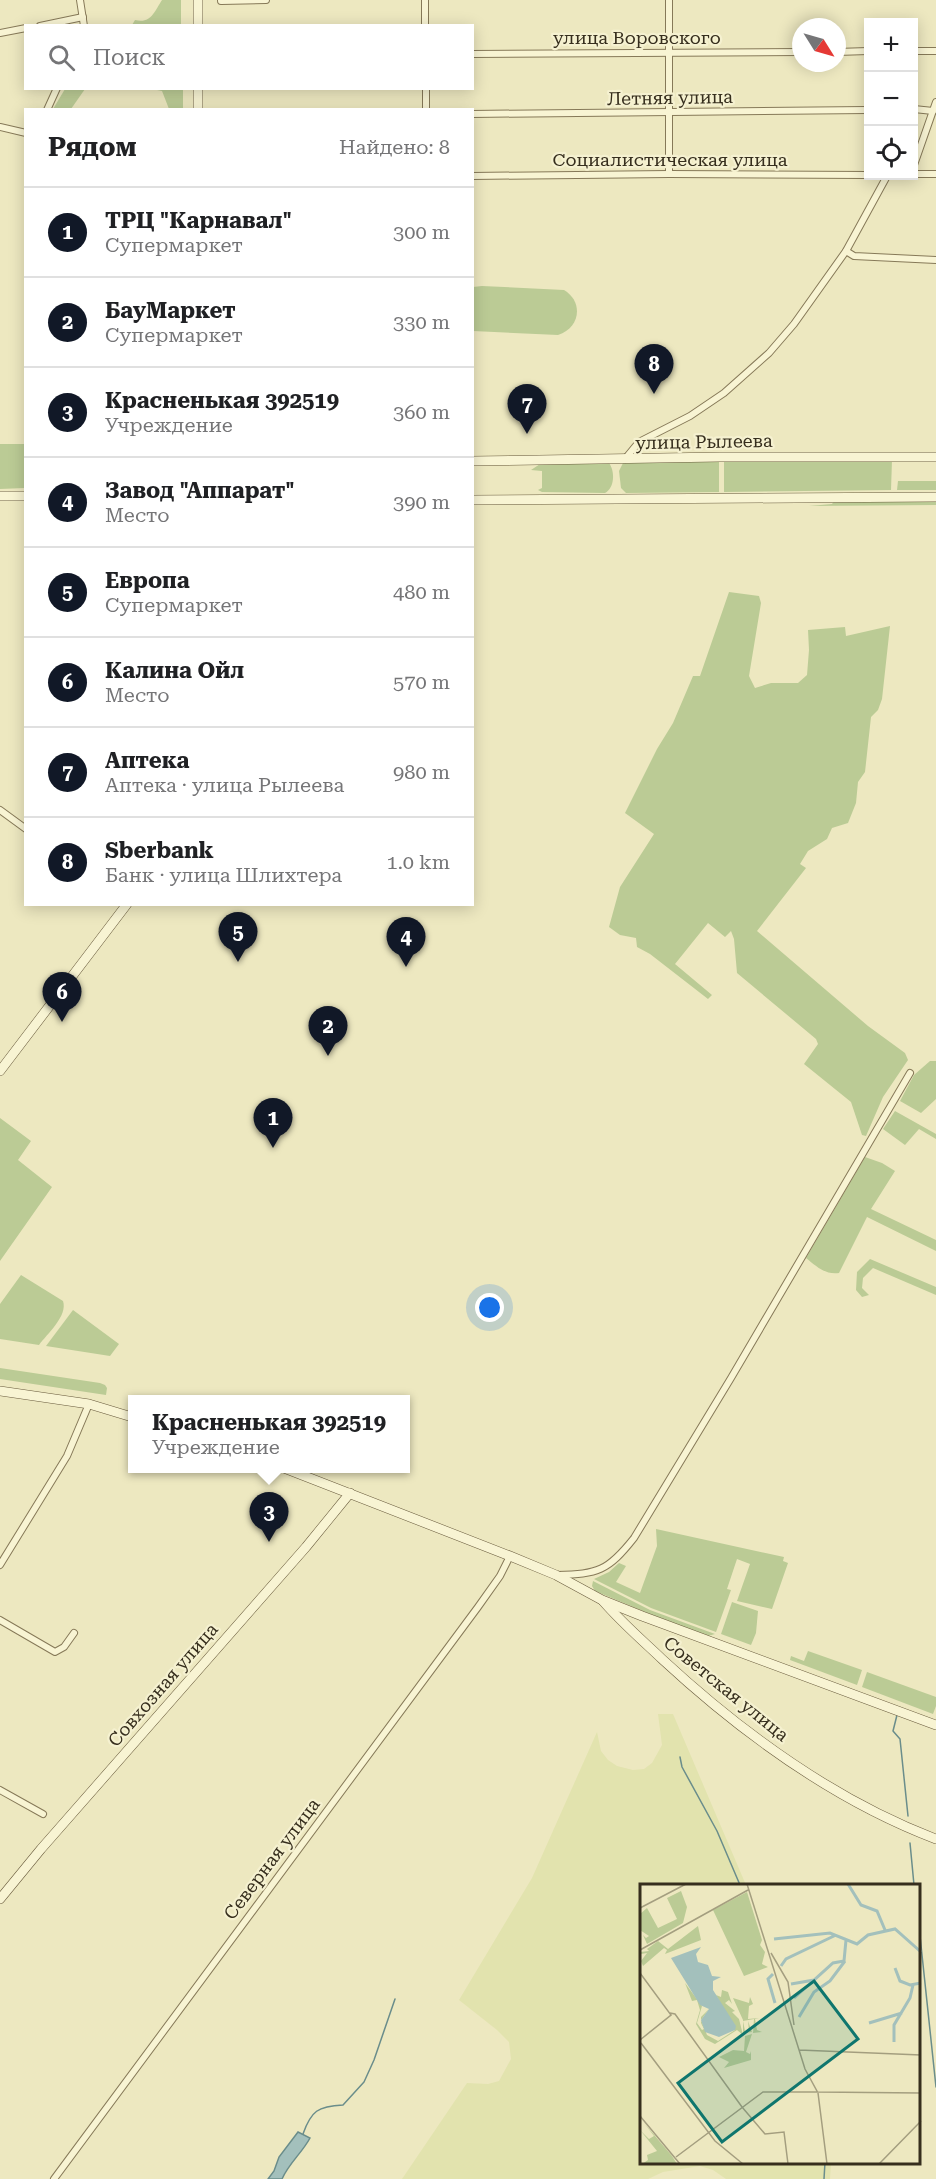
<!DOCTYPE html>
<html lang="ru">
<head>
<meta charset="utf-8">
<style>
  :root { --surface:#fff; --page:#f2f2f2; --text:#202124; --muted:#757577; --line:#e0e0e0; --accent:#111827 }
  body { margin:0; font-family:"Roboto Serif",serif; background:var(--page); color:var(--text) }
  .controls { position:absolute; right:18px; top:18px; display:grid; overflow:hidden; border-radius:0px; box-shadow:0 3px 15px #0003 }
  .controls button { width:54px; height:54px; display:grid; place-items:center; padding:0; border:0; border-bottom:2px solid var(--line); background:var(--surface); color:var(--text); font:30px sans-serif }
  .compass { position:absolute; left:792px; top:18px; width:54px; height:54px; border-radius:50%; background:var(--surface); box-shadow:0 3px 15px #0003; rotate:127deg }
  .you { position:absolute; left:490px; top:1308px; width:21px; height:21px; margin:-15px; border:4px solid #fff; border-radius:50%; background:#1a73e8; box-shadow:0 0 0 9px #1a73e833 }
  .badge { display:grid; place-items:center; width:39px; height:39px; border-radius:50%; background:var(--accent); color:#fff; font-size:20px; font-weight:700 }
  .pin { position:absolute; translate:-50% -50px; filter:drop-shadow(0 2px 3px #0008) }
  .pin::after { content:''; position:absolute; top:32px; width:21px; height:18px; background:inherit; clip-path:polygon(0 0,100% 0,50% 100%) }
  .popup { position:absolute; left:128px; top:1395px; width:282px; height:78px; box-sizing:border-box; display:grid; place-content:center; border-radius:0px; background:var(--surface); filter:drop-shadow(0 2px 4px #0005); font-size:20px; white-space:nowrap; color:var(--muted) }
  .popup b { font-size:22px; color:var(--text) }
  .popup::after { content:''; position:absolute; left:50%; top:100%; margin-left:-12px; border:12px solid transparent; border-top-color:var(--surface) }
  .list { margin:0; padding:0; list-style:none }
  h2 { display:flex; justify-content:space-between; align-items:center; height:78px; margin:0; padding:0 24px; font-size:26px }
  h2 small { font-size:20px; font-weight:400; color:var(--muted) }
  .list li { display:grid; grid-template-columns:39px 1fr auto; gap:18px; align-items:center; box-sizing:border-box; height:90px; padding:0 24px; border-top:2px solid var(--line) }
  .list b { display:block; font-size:22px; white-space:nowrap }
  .list p { margin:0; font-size:20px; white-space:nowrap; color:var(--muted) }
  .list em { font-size:20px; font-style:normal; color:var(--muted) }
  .icon { flex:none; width:33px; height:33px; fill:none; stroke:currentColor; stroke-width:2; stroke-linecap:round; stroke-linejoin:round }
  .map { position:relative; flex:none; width:936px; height:2179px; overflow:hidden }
  .search { position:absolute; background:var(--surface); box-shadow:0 3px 15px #0003; left:24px; top:24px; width:450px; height:66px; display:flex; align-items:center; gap:15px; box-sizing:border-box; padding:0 21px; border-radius:0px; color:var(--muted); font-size:22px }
  .panel { position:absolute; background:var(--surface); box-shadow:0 3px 15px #0003; left:24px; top:108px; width:450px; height:798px; border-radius:0px }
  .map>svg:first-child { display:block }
  .farmland { fill:#e2e3ae }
  .green { fill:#bbcb95 }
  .water { fill:#a3c0bc; stroke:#6a8d8b; stroke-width:1.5 }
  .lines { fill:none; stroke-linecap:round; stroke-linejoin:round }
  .stream { stroke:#6a8d8b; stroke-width:1.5 }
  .street-casing { stroke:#867958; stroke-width:8 }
  .secondary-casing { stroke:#685a3c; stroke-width:10 }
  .street { stroke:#f8f4d3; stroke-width:6 }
  .secondary { stroke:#f8f4d3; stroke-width:9 }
  .labels { text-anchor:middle; stroke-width:4.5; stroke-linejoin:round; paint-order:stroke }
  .street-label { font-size:18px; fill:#362e1d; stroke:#f5f1d0 }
  .inset-river { fill:none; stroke:#a3c0bc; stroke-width:3 }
  .inset-road { fill:none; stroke:#a49e7f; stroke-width:1.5 }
  .view { fill:#0f766e; fill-opacity:0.15; stroke:#0f766e; stroke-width:3 }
  .inset-edge { fill:none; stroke:#362e1d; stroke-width:3 }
</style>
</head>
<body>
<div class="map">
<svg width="936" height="2179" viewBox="0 0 936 2179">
  <rect width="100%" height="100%" fill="#ede8c0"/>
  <polygon class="farmland" points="658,1714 673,1714 746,1885 642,1885 642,2162 831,2163 830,2179 726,2179 713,2170 700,2166 663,2172 648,2179 402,2179 467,2083 488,2084 499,2081 511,2059 509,2042 497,2030 459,2000 532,1878 597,1732 601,1751 608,1760 617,1766 633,1770 644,1769 652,1763 662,1745"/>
  <g class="green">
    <path d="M 162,0 L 181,0 L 181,25 L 132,25 L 135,20 C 151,24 154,12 162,0 Z"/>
    <polygon points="65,89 85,89 71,109 53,109"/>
    <polygon points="152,89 183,89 183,109 169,109 162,91"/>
    <path d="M 482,286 L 564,290 C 584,302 580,328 558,335 L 473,331 L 473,287 Z"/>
    <polygon points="0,444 25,444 25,488 0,489"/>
    <polygon points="892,460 891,490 724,492 724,461"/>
    <polygon points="719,461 719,492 626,493 621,488 619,471 623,463"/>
    <path d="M 609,463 C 615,471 615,488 605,493 L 542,492 L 538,490 L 542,488 L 542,471 L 531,470 L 540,464 Z"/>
    <polygon points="898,481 936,481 936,490 897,490"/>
    <polygon points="936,499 936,505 809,506 832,504 835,500"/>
    <polygon points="729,592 759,596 761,603 749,676 755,688 771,683 798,683 807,675 809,650 808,630 845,627 846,636 890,626 882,699 878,710 871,717 865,772 858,782 856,803 848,823 832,828 827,839 808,851 800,864 806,868 757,931 868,1026 905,1053 908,1060 883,1097 866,1136 862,1135 851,1102 804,1064 818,1044 816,1039 737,973 734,939 731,931 725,937 708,923 675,964 712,995 708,999 650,954 637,947 636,938 620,935 609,927 620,887 654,834 625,813 657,749 673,723 693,676 700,676"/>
    <polygon points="930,1061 936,1061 936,1099 921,1113 900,1101 914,1075"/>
    <polygon points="895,1111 936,1134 936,1139 919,1129 905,1145 883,1129"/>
    <polygon points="0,1118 31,1141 18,1160 52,1187 0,1261"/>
    <path d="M 865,1157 L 882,1163 L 895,1171 L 871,1209 L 936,1240 L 936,1251 L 867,1217 L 839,1273 C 825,1275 816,1266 806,1258 Z"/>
    <polygon points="870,1259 936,1287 936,1295 873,1268 863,1278 862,1288 869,1295 862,1297 856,1290 857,1272"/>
    <path d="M 21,1275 L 63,1301 C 68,1316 47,1334 39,1345 L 0,1339 L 0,1304 Z"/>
    <polygon points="73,1310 119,1344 110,1356 46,1346"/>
    <polygon points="0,1368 100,1383 105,1385 107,1388 106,1395 0,1379"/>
    <polygon points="656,1529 784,1557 783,1561 788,1563 772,1609 737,1601 750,1564 737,1559 727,1589 731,1590 716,1632 651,1608 594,1579 609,1572 619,1563 626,1566 616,1582 640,1593 657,1546"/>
    <polygon points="593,1581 650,1610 715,1634 708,1636 650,1614 595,1591 592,1586"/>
    <polygon points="732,1602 758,1611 756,1633 751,1645 721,1634"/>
    <polygon points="808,1651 862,1670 857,1685 790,1660 791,1656 804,1661"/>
    <polygon points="867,1672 936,1697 936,1706 933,1714 862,1687"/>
  </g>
  <path class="water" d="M 298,2132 L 310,2138 C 302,2153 289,2163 282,2179 L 268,2179 L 274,2171 L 279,2157 Z"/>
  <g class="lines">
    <g class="stream">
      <polyline points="897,1715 893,1731 900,1739 908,1816"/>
      <polyline points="680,1757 682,1767 717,1831 740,1885"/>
      <polyline points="910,1843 914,1885"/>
      <polyline points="920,1936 936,2087"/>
      <path d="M 303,2134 C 311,2111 318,2106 343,2105 L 364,2082 L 374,2060 L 395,1999"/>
      <polyline points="824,2179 825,2162"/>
    </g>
    <defs>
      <g id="street">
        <polyline points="80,0 84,26"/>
        <polyline points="425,0 425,26"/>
        <polyline points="669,0 669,174"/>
        <polyline points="221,1 266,0"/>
        <polyline points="40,26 83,17"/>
        <polyline points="0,33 26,28"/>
        <polyline points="914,51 936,51"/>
        <polyline points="837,52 868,51"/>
        <polyline points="472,54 801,52"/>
        <polyline points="426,88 426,110"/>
        <polyline points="914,109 933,111"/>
        <polyline points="47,110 57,88"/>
        <polyline points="472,114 868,110"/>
        <polyline points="0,127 26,133"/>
        <polyline points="914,165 936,102"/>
        <polyline points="914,174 936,174"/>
        <polyline points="472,176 669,174 868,175"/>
        <polyline points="846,251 854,256 936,260"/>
        <polyline points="625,459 639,442 690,416 724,393 769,353 794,324 846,251 887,176"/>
        <polyline points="0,810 26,829"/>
        <polyline points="0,1565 67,1456 89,1404"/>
        <path d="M 557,1575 C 598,1574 608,1571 634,1538 L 731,1378 L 910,1073"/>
        <polyline points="0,1620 55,1652 64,1647 74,1633"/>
        <polyline points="0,1790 43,1814"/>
        <polyline points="54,2179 478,1607 500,1576 510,1556"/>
      </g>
      <g id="secondary">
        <polyline points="198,0 198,26"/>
        <polyline points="198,110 198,88"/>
        <polyline points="472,461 720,457 936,457"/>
        <polyline points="0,496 26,496"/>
        <polyline points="472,500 936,497"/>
        <polyline points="0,1071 127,904"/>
        <polyline points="0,1391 89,1404 132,1417"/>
        <polyline points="284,1468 510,1556 556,1575 602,1600 642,1616 936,1725"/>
        <path d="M 603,1601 C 621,1622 642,1640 662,1659 C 742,1733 833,1800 936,1839"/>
        <polyline points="0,1899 41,1849 306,1547 350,1493"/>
      </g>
    </defs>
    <use href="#street" class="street-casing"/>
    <use href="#secondary" class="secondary-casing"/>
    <use href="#street" class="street"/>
    <use href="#secondary" class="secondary"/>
  </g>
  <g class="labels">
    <g class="street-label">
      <text x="637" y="44">улица Воровского</text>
      <text transform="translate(670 98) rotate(-1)" y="6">Летняя улица</text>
      <text x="670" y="166">Социалистическая улица</text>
      <text transform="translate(704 442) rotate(-1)" y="6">улица Рылеева</text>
      <text transform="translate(163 1685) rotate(-49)" y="6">Совхозная улица</text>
      <text transform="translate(726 1689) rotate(39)" y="6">Советская улица</text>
      <text transform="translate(272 1859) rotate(-53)" y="6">Северная улица</text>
    </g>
  </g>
  <g transform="translate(640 1884)">
    <rect width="280" height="280" fill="#ede8c0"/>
    <path d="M 41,7 L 47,23 L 43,39 L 7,60 L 3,51 L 6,54 L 9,52 L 0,46 L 0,30 L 7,24 L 18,44 L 37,35 L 27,14 ZM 107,8 L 122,56 L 120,61 L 125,68 L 122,80 L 128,83 L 104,92 L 73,26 ZM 58,42 L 61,56 L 25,70 L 27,66 L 24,64 L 3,82 L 1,77 L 7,69 L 1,70 L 0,68 L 9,67 L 7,65 L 18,57 L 28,65 ZM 45,99 L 62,122 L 57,139 L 62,146 L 64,145 L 61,139 L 61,133 L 69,125 L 61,136 L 67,151 L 78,157 L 95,146 L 76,111 L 81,113 L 82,106 L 88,108 L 92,120 L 89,116 L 85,119 L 95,127 L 92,128 L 99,135 L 103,151 L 97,146 L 75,160 L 65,155 L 56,140 L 60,126 L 57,116 L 52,117 ZM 110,113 L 113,120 L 109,122 L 108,135 L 119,134 L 115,135 L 117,146 L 122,148 L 113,149 L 114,135 L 103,137 L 105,147 L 109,148 L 108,137 L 112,148 L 103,149 L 103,136 L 93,114 L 109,119 ZM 112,150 L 106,168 L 110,170 L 111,167 L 111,176 L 84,184 L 89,178 L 79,173 L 93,166 L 104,167 L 105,152 ZM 4,239 L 32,272 L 37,280 L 2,280 L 8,276 L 7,271 L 17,267 L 0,246 L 9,255 L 14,252 Z" fill="#bbcb95"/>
    <path d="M 61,63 L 56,70 L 58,78 L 68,81 L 72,92 L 81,93 L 73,97 L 73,106 L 96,142 L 95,146 L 79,153 L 65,148 L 61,136 L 69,125 L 60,121 L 31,74 Z" fill="#a3c0bc"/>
    <path class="inset-river" d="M 208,0 L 221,21 L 237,27 L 245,46M 134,55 L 190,49 L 217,60 L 228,51 L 255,45 L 281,68M 141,82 L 146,75 L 196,51M 255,84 L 260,97 L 270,101 L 281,99M 133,90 L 128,95 L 135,119M 151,100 L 174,96 L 193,79 L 204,77 L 206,56M 154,114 L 173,97M 159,133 L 174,108 L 190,97 L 205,77M 229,139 L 262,129M 254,158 L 254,141 L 270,114 L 273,101"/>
    <path class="inset-road" d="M 107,0 L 165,185 L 178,209 L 187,280M 0,24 L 46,0M 0,66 L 108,6M 131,69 L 148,98 L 154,141M 0,89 L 31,131 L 0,156M 30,129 L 35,130 L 102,223M 1,159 L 75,257 L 103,280M 159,166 L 281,171M 177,208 L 281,209M 102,223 L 125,250 L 144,248 L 148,280M 0,232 L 40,280M 36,273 L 123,208 L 177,208M 239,280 L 281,237"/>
    <path class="view" d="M 174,97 L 218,155 L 82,258 L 38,199 Z"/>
    <rect width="280" height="280" class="inset-edge"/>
  </g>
</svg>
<div class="controls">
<button>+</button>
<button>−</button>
<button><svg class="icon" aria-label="locate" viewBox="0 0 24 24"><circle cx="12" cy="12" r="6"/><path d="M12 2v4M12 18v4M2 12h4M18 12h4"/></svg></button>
</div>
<svg class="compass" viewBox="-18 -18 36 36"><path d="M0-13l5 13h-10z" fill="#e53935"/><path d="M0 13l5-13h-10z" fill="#757577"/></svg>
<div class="you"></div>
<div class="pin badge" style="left:273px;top:1148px">1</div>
<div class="pin badge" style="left:328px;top:1056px">2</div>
<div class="pin badge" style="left:269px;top:1542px">3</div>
<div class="popup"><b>Красненькая 392519</b>Учреждение</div>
<div class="pin badge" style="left:406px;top:967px">4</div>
<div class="pin badge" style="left:238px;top:962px">5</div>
<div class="pin badge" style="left:62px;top:1022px">6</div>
<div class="pin badge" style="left:527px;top:434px">7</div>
<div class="pin badge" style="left:654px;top:394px">8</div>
<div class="search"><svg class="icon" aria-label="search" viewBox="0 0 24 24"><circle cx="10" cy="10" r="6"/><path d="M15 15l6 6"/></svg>Поиск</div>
<section class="panel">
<h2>Рядом<small>Найдено: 8</small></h2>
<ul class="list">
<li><span class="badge">1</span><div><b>ТРЦ &quot;Карнавал&quot;</b><p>Супермаркет</p></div><em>300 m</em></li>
<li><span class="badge">2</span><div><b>БауМаркет</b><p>Супермаркет</p></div><em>330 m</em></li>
<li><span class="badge">3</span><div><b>Красненькая 392519</b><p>Учреждение</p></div><em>360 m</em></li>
<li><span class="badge">4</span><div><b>Завод &quot;Аппарат&quot;</b><p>Место</p></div><em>390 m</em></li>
<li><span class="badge">5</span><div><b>Европа</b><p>Супермаркет</p></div><em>480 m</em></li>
<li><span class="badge">6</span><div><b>Калина Ойл</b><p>Место</p></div><em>570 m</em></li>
<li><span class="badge">7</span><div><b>Аптека</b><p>Аптека · улица Рылеева</p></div><em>980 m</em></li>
<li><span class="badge">8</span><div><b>Sberbank</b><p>Банк · улица Шлихтера</p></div><em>1.0 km</em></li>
</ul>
</section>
</div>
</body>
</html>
